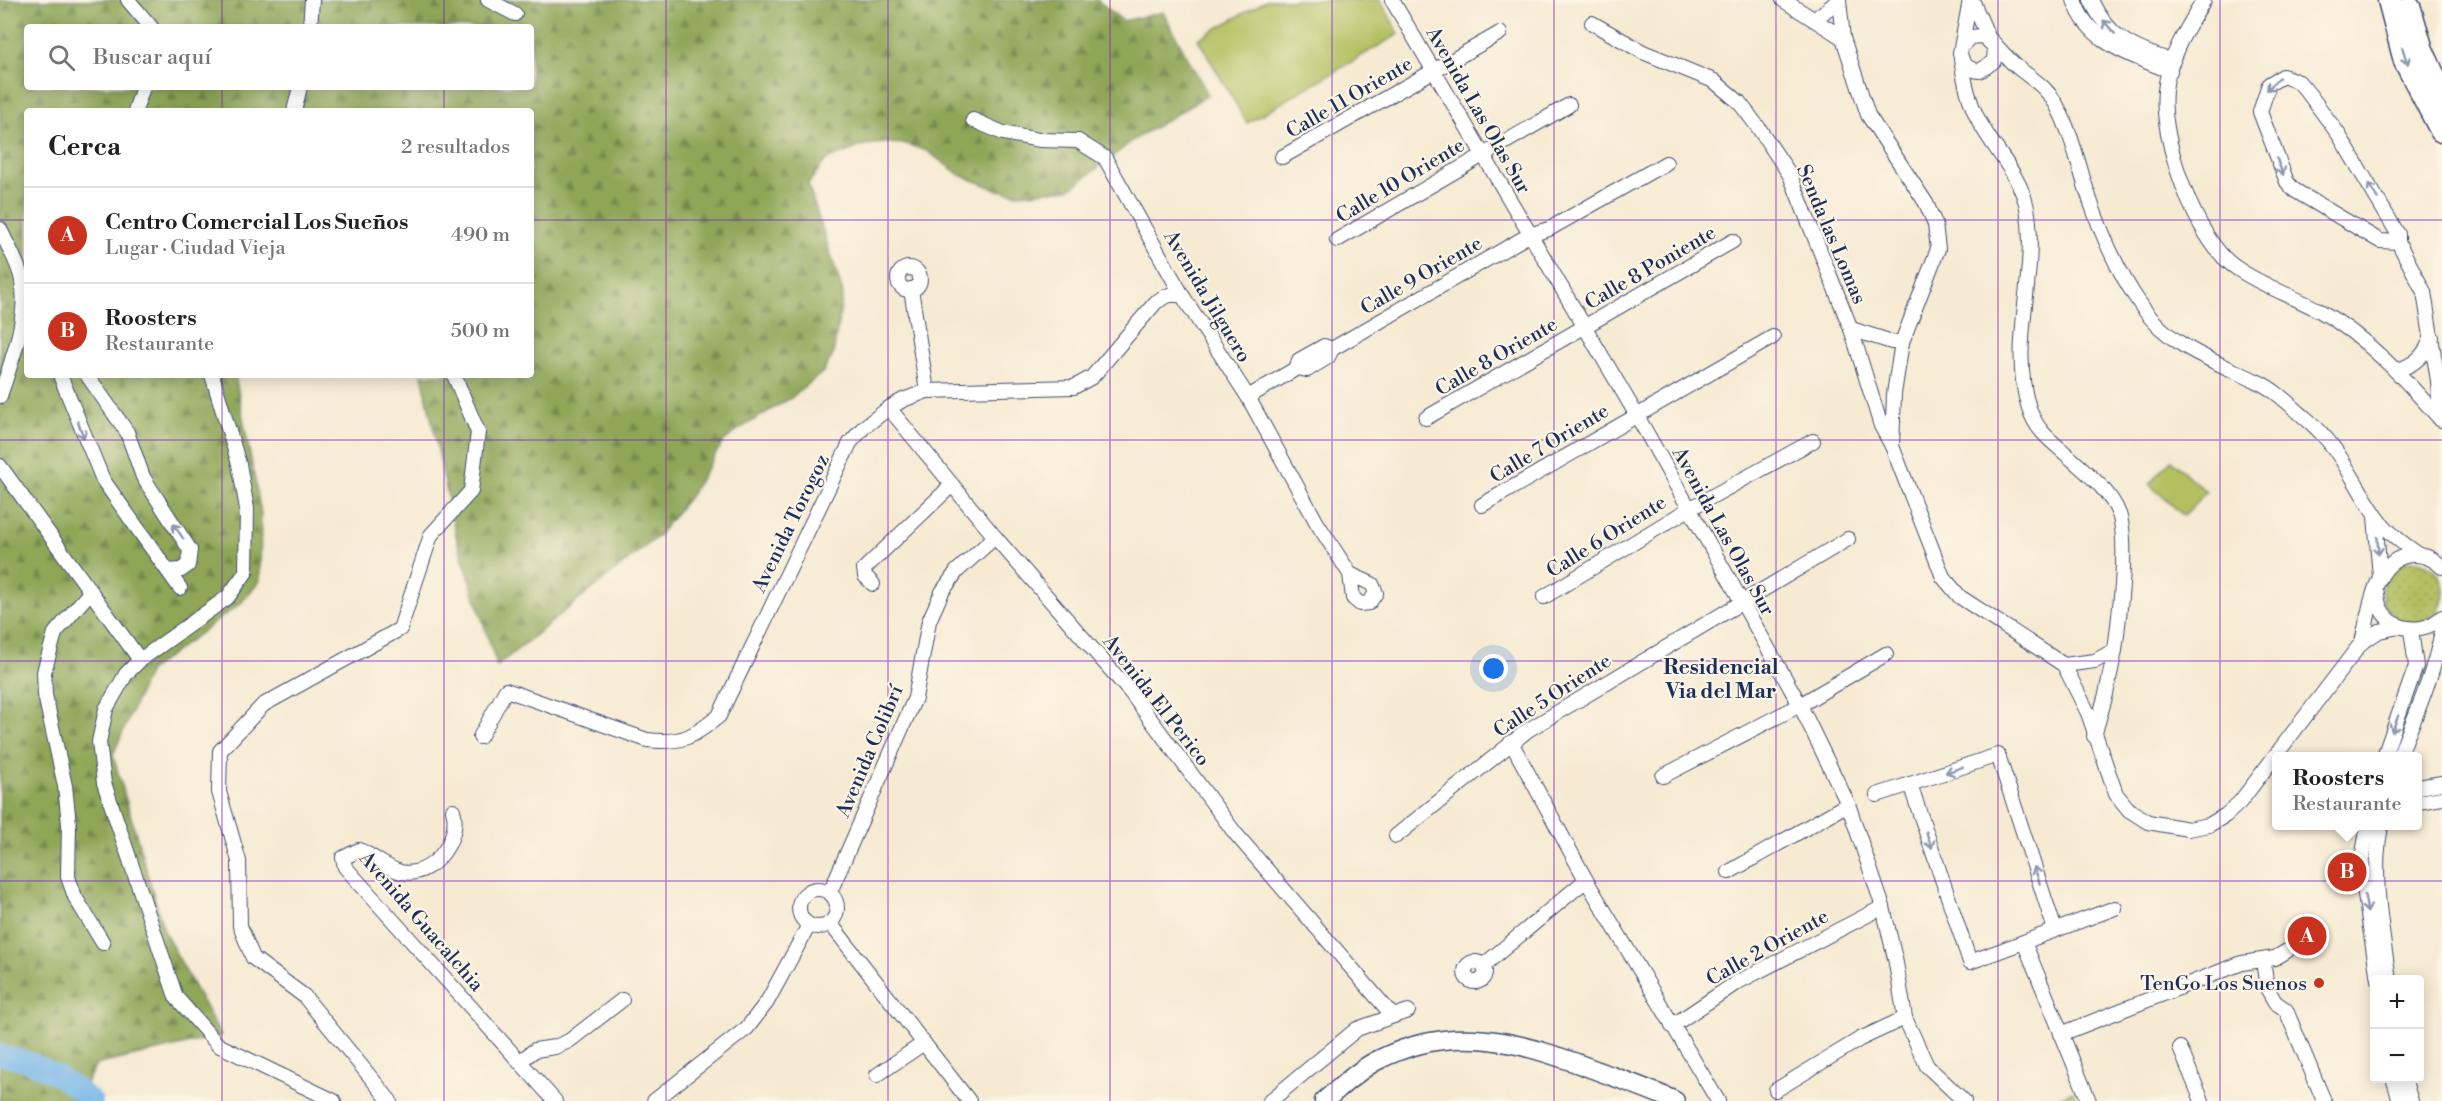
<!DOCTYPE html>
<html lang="es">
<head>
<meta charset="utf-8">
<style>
  :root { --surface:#fff; --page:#f2f2f2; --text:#202124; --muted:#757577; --line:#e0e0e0; --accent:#c8321e }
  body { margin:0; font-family:"Libre Bodoni",serif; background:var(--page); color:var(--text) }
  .controls { position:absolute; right:18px; bottom:18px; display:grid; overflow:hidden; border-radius:6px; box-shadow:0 3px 15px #0003 }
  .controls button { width:54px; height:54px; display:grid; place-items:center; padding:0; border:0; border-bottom:2px solid var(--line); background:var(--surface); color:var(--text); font:30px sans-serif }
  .you { position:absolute; left:1494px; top:669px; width:21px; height:21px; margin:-15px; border:4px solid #fff; border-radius:50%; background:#1a73e8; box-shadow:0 0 0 9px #1a73e833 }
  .badge { display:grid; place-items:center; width:39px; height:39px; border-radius:50%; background:var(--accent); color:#fff; font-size:20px; font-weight:700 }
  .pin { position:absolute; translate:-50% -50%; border:3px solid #fff; box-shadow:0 2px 6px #0006 }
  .popup { position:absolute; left:2272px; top:752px; width:150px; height:78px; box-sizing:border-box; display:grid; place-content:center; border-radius:6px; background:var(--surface); filter:drop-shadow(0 2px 4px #0005); font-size:20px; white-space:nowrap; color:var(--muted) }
  .popup b { font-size:22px; color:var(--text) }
  .popup::after { content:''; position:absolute; left:50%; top:100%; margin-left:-12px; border:12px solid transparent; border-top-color:var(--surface) }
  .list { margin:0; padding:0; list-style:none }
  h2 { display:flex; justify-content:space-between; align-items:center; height:78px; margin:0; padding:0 24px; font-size:26px }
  h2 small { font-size:20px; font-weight:400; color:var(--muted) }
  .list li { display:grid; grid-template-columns:39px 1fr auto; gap:18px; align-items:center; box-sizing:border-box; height:96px; padding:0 24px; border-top:2px solid var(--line) }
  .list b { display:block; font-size:22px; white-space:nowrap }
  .list p { margin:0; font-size:20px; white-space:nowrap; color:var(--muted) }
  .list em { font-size:20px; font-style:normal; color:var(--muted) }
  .icon { flex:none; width:33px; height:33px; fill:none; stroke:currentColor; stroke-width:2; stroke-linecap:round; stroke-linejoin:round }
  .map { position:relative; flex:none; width:2442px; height:1101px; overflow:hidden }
  .search { position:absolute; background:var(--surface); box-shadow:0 3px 15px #0003; left:24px; top:24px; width:510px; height:66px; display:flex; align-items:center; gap:15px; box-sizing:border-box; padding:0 21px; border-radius:6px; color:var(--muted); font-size:22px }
  .panel { position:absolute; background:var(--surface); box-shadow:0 3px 15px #0003; left:24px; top:108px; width:510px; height:270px; border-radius:6px }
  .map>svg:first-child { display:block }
  .grass { fill:url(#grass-dots); stroke:#677860; stroke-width:1.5 }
  .forest { fill:url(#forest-firs); stroke:#546a5a; stroke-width:1.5; fill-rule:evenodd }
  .park { fill:#b3c061; stroke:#677860; stroke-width:1.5 }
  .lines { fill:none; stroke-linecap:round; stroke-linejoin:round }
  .river { stroke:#73b5e8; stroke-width:21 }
  .minor-casing { stroke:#3c4b6f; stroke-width:16 }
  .tertiary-casing { stroke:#3c4b6f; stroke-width:21 }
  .trunk-casing { stroke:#3c4b6f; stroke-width:27 }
  .minor { stroke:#fff; stroke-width:14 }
  .tertiary { stroke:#fff; stroke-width:18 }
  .trunk { stroke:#fff; stroke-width:24 }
  .oneway { stroke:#8d97ae }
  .grid { fill:none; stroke:#7b2cbf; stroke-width:1.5; stroke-opacity:0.55 }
  .poi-dot { fill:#c8321e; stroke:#fcf5e5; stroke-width:2 }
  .labels { text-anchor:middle; stroke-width:4.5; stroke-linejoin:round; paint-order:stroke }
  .street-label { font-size:20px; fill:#1b2f5e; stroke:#fcf5e5 }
  .poi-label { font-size:20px; fill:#1b2f5e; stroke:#fcf5e5; text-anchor:end }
  .neighbourhood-label { font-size:21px; font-weight:bold; fill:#1b2f5e; stroke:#fcf5e5 }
</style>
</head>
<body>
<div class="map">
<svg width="2442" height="1101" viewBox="0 0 2442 1101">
  <defs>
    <pattern id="grass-dots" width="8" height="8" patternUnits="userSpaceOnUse" patternTransform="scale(1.5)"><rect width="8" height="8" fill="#b3c061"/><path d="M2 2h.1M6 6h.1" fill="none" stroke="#919c53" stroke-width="1.8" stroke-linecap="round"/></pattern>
    <pattern id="forest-firs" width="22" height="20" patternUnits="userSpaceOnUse" patternTransform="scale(1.5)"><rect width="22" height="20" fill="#8ea657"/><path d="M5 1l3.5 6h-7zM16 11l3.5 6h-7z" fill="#73884b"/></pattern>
  </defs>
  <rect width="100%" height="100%" fill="#fcf5e5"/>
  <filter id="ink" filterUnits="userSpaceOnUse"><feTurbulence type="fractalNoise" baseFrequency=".0167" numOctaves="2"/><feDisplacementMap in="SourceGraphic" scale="12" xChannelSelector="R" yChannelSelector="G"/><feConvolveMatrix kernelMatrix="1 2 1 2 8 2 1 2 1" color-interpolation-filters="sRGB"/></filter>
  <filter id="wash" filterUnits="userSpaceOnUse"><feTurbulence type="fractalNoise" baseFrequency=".008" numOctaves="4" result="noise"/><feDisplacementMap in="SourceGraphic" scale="24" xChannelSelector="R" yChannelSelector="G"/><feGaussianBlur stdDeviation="1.35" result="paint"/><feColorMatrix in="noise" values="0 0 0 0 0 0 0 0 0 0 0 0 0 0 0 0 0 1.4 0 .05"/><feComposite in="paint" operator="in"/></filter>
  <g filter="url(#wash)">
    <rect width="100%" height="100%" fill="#f6ead2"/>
    <circle class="grass" cx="2413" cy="592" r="31"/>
    <path class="forest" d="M 0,0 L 1097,0 L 1123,21 L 1163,12 L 1208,95 L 1135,139 L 1070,189 L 1019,194 L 998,190 L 960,175 L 927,151 L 906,144 L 886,143 L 865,145 L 826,160 L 808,184 L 843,293 L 833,355 L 823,372 L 791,398 L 739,429 L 723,442 L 691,494 L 657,537 L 497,666 L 457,540 L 422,375 L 531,375 L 531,111 L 27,111 L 27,375 L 235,375 L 261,513 L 260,581 L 241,603 L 149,671 L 113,755 L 164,931 L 221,1036 L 96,1065 L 76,1101 L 0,1101 ZM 27,27 L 531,27 L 531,87 L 27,87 Z"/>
    <g class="park">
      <polygon points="1267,0 1380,0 1399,34 1247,123 1198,39"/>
      <polygon points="2171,460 2206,492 2184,516 2149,484"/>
      <polygon points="2073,1091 2077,1101 2049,1101"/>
    </g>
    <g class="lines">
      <path class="river" d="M 0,1055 C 41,1062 60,1076 92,1101"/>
    </g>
  </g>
  <g filter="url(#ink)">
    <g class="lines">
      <defs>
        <g id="minor">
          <polyline points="128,0 151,27"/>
          <polyline points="488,0 515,14"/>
          <polyline points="1392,0 1636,414 1800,705 1848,804 1883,907 1896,963 1905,1018 1927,1066 1964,1101"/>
          <polyline points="1783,0 1843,38"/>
          <polyline points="1839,0 1843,38 1868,115 1926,203 1935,224 1938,249 1902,342 1894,394 1892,446 1943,577 1960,597 2064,665 2088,713 2116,794 2129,810 2148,822 2188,829 2209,825 2226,815 2240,802 2362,642 2379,631 2399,627"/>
          <polyline points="1972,0 1989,39"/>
          <path d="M 2074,0 C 2089,44 2131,55 2170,71"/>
          <path d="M 2091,0 C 2108,38 2135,50 2173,61"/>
          <path d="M 2204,0 C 2187,28 2168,58 2165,91 C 2160,138 2195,240 2235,267 C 2260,285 2293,296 2320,311 C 2367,337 2405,379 2441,420"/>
          <polyline points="1814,20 1839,0"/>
          <polyline points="1592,23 1643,52 1714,81 1739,102 1758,127 1790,175 1851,329 1881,426 1892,446"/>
          <polyline points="310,27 312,0"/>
          <path d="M 1992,41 C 2001,51 2010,62 2021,70 C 2035,81 2047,88 2056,104 C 2070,130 2077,158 2085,185 C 2099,229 2116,271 2143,308 C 2170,347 2215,361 2256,381 C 2273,388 2289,404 2303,416 C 2341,447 2349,476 2375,514 C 2386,531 2402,543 2418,554"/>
          <path d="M 1961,47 L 1970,37 L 1983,36 L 1995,47 L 1994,61 L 1980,71 C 1968,70 1962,64 1960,53 L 1970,0"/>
          <path d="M 1961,59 C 1964,79 1969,103 1979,121 C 1994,150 2020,174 2027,208 C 2039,273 2008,344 2029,408 C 2037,434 2056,444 2075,462 C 2091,476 2111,493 2119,514 C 2129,543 2119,618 2115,650 L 2095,661 L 2064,665"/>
          <polyline points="135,111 143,87"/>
          <polyline points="294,111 300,87"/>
          <polyline points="973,120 1003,133 1039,140 1078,141 1105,158 1182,295 1248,397 1317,523 1350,574 1353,598 1360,604 1369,603 1376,593 1372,584 1350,574"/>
          <polyline points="1282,157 1500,33"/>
          <path d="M 0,229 C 7,245 19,263 22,281 C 29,317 11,363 0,396"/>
          <polyline points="1337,240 1569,105"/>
          <polyline points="2398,242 2380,241 2294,190 2287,182 2260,112 2269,84 2283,76 2299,82 2309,94 2339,135 2398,234 2398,242 2424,292 2438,381 2440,419"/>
          <circle cx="909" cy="279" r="11"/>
          <polyline points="911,289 927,391"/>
          <polyline points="1851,329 1892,342 1902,342"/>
          <polyline points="1297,368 1299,360 1324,346 1332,349"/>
          <path d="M 2395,370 C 2415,366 2425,355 2432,337"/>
          <polyline points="60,375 103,480 180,588"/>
          <polyline points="87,375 127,432 143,477 190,550 188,565 181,570 169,571"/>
          <polyline points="212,375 239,464 247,509 246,572 228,597 140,660 126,674 106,709 99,742 104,783 176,997 218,1045 334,1101"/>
          <polyline points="1248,397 1297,368 1307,370 1328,357 1332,349 1529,235 1549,229 1666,163"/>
          <polyline points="889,408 995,537 1131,693 1235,833 1393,1016"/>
          <polyline points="1426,418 1733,241"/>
          <polyline points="0,466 140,660"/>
          <polyline points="1482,505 1773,337"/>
          <polyline points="2375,516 2380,577"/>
          <polyline points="873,584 865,576 864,569 952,485"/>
          <polyline points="91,591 55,633 44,672 45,695 65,786 69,824 68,877 75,897 103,943"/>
          <path d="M 2377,593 C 2378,627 2418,640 2442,617"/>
          <polyline points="1544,597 1689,509 1813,441"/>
          <path d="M 2362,642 C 2370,611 2373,558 2412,555 C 2424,554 2434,559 2442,567"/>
          <polyline points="2094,736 2106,694 2115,650"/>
          <path d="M 480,737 L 506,690 L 647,740 C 682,744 693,737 719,716 L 850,443 L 864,427 L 889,408 L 903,400 L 927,391 L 1074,387 L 1092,377 L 1156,302 L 1169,295 L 1182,295"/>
          <polyline points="1511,742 1586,880 1718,1101"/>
          <polyline points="2384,756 2416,666 2411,630"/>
          <path d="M 2399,756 C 2416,715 2433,676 2442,631"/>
          <polyline points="1663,776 1800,705 1886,654"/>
          <polyline points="1910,784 1970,962 2115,908"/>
          <polyline points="2418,787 2442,783"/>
          <polyline points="1877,795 1998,755 2055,930"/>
          <polyline points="2418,802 2442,798"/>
          <path d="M 453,810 C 462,838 432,879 401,872 C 385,868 373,855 359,850 L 343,858 L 345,867 L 555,1101"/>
          <polyline points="2368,826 2362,858 2364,888 2378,980"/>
          <path d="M 2381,826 C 2371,877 2382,928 2389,980"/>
          <polyline points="1396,836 1528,730 1848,539"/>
          <polyline points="1729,872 1848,804"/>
          <circle cx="818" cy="908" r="19"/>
          <polyline points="830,892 915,698 929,621 942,592 957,571 995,537"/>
          <polyline points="830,923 969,1101"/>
          <polyline points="2024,942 2089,1101"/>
          <polyline points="2263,960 2267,988 2275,1002 2286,1010 2324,1101"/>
          <circle cx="1475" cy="972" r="10"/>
          <polyline points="1484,965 1586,880"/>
          <polyline points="1672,1026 1736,983 1883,907"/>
          <polyline points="2061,1034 2242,963 2275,958 2287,951"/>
          <polyline points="2180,1048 2202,1101"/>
          <polyline points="519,1062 535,1050 555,1047 569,1041 622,1000"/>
          <polyline points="877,1075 924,1043"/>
          <polyline points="2393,1078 2400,1101"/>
          <polyline points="2404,1078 2411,1101"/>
          <polyline points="1776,1090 1860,1039 1905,1018"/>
          <polyline points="390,1101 304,996 253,958 240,926 239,861 219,792 220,751 263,705 400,629 431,535 471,491 478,432 454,375"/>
          <polyline points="654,1101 747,1028 767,1002 809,925"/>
          <polyline points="1270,1101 1357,1029 1408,1011"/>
        </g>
        <path id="tertiary" d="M 1324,1101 C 1341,1087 1358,1070 1378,1060 C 1452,1022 1517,1041 1590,1068 C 1619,1079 1647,1088 1675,1101"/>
        <g id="trunk">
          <polyline points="2390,0 2406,61 2442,130"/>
          <polyline points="2409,9 2421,50 2442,96"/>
        </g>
      </defs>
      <use href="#minor" class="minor-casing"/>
      <use href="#tertiary" class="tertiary-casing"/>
      <use href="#trunk" class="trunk-casing"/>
      <use href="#minor" class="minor"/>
      <use href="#tertiary" class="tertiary"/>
      <use href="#trunk" class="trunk"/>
    </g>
    <defs><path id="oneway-shaft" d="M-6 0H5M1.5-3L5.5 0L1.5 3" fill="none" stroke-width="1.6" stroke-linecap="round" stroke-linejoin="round" transform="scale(1.5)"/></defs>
    <g class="oneway">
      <use href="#oneway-shaft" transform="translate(2109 27) rotate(-131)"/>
      <use href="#oneway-shaft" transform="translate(2405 56) rotate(72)"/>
      <use href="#oneway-shaft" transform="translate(2273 84) rotate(134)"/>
      <use href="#oneway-shaft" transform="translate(2280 167) rotate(69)"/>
      <use href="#oneway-shaft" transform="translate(2373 191) rotate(-121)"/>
      <use href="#oneway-shaft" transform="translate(81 430) rotate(69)"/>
      <use href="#oneway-shaft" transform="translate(178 531) rotate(-125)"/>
      <use href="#oneway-shaft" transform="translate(2378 546) rotate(86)"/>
      <use href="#oneway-shaft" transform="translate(2395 724) rotate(111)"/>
      <use href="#oneway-shaft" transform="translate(1954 770) rotate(162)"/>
      <use href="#oneway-shaft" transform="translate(1929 840) rotate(72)"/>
      <use href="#oneway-shaft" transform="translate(2037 875) rotate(-108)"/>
      <use href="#oneway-shaft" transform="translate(2366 904) rotate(81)"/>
    </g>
  </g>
  <path class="grid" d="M 222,0 L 222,27M 444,0 L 444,27M 666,0 L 666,1101M 888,0 L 888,1101M 1110,0 L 1110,1101M 1332,0 L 1332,1101M 1554,0 L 1554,1101M 1776,0 L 1776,1101M 1998,0 L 1998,1101M 2220,0 L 2220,1101M 222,87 L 222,111M 444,87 L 444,111M 0,220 L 27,220M 531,220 L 2442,220M 222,375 L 222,1101M 444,375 L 444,1101M 0,440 L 2442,440M 0,661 L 2442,661M 0,881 L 2442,881"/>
  <circle class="poi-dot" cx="2319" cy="983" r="6"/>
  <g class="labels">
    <g class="street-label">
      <text transform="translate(1349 97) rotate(-30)" y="7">Calle 11 Oriente</text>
      <text transform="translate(1479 110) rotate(60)" y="7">Avenida Las Olas Sur</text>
      <text transform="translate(1400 180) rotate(-31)" y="7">Calle 10 Oriente</text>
      <text transform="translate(1832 234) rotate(67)" y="7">Senda las Lomas</text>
      <text transform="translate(1650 267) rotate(-30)" y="7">Calle 8 Poniente</text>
      <text transform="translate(1421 275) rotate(-30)" y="7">Calle 9 Oriente</text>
      <text transform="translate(1208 296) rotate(59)" y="7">Avenida Jilguero</text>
      <text transform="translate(1496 356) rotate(-30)" y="7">Calle 8 Oriente</text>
      <text transform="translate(1549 443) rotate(-31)" y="7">Calle 7 Oriente</text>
      <text transform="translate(790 523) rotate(-64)" y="7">Avenida Torogoz</text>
      <text transform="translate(1724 531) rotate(61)" y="7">Avenida Las Olas Sur</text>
      <text transform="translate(1606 536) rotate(-32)" y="7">Calle 6 Oriente</text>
      <text transform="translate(1552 695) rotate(-33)" y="7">Calle 5 Oriente</text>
      <text transform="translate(1157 700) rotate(52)" y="7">Avenida El Perico</text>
      <text transform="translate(869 751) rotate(-67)" y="7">Avenida Colibrí</text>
      <text transform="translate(422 921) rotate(49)" y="7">Avenida Guacalchia</text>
      <text transform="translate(1767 947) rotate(-29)" y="7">Calle 2 Oriente</text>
    </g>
    <g class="poi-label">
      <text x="2307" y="990">TenGo Los Suenos</text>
    </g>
    <g class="neighbourhood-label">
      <text x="1721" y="674">Residencial<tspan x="1721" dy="24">Via del Mar</tspan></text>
    </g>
  </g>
</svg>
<div class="controls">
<button>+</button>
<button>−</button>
</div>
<div class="you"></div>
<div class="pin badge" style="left:2307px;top:936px">A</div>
<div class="pin badge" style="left:2347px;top:872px">B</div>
<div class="popup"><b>Roosters</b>Restaurante</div>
<div class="search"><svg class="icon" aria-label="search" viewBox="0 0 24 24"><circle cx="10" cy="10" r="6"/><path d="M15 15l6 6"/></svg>Buscar aquí</div>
<section class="panel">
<h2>Cerca<small>2 resultados</small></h2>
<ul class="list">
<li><span class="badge">A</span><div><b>Centro Comercial Los Sueños</b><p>Lugar · Ciudad Vieja</p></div><em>490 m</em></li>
<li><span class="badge">B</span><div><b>Roosters</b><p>Restaurante</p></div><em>500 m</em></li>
</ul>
</section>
</div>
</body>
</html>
